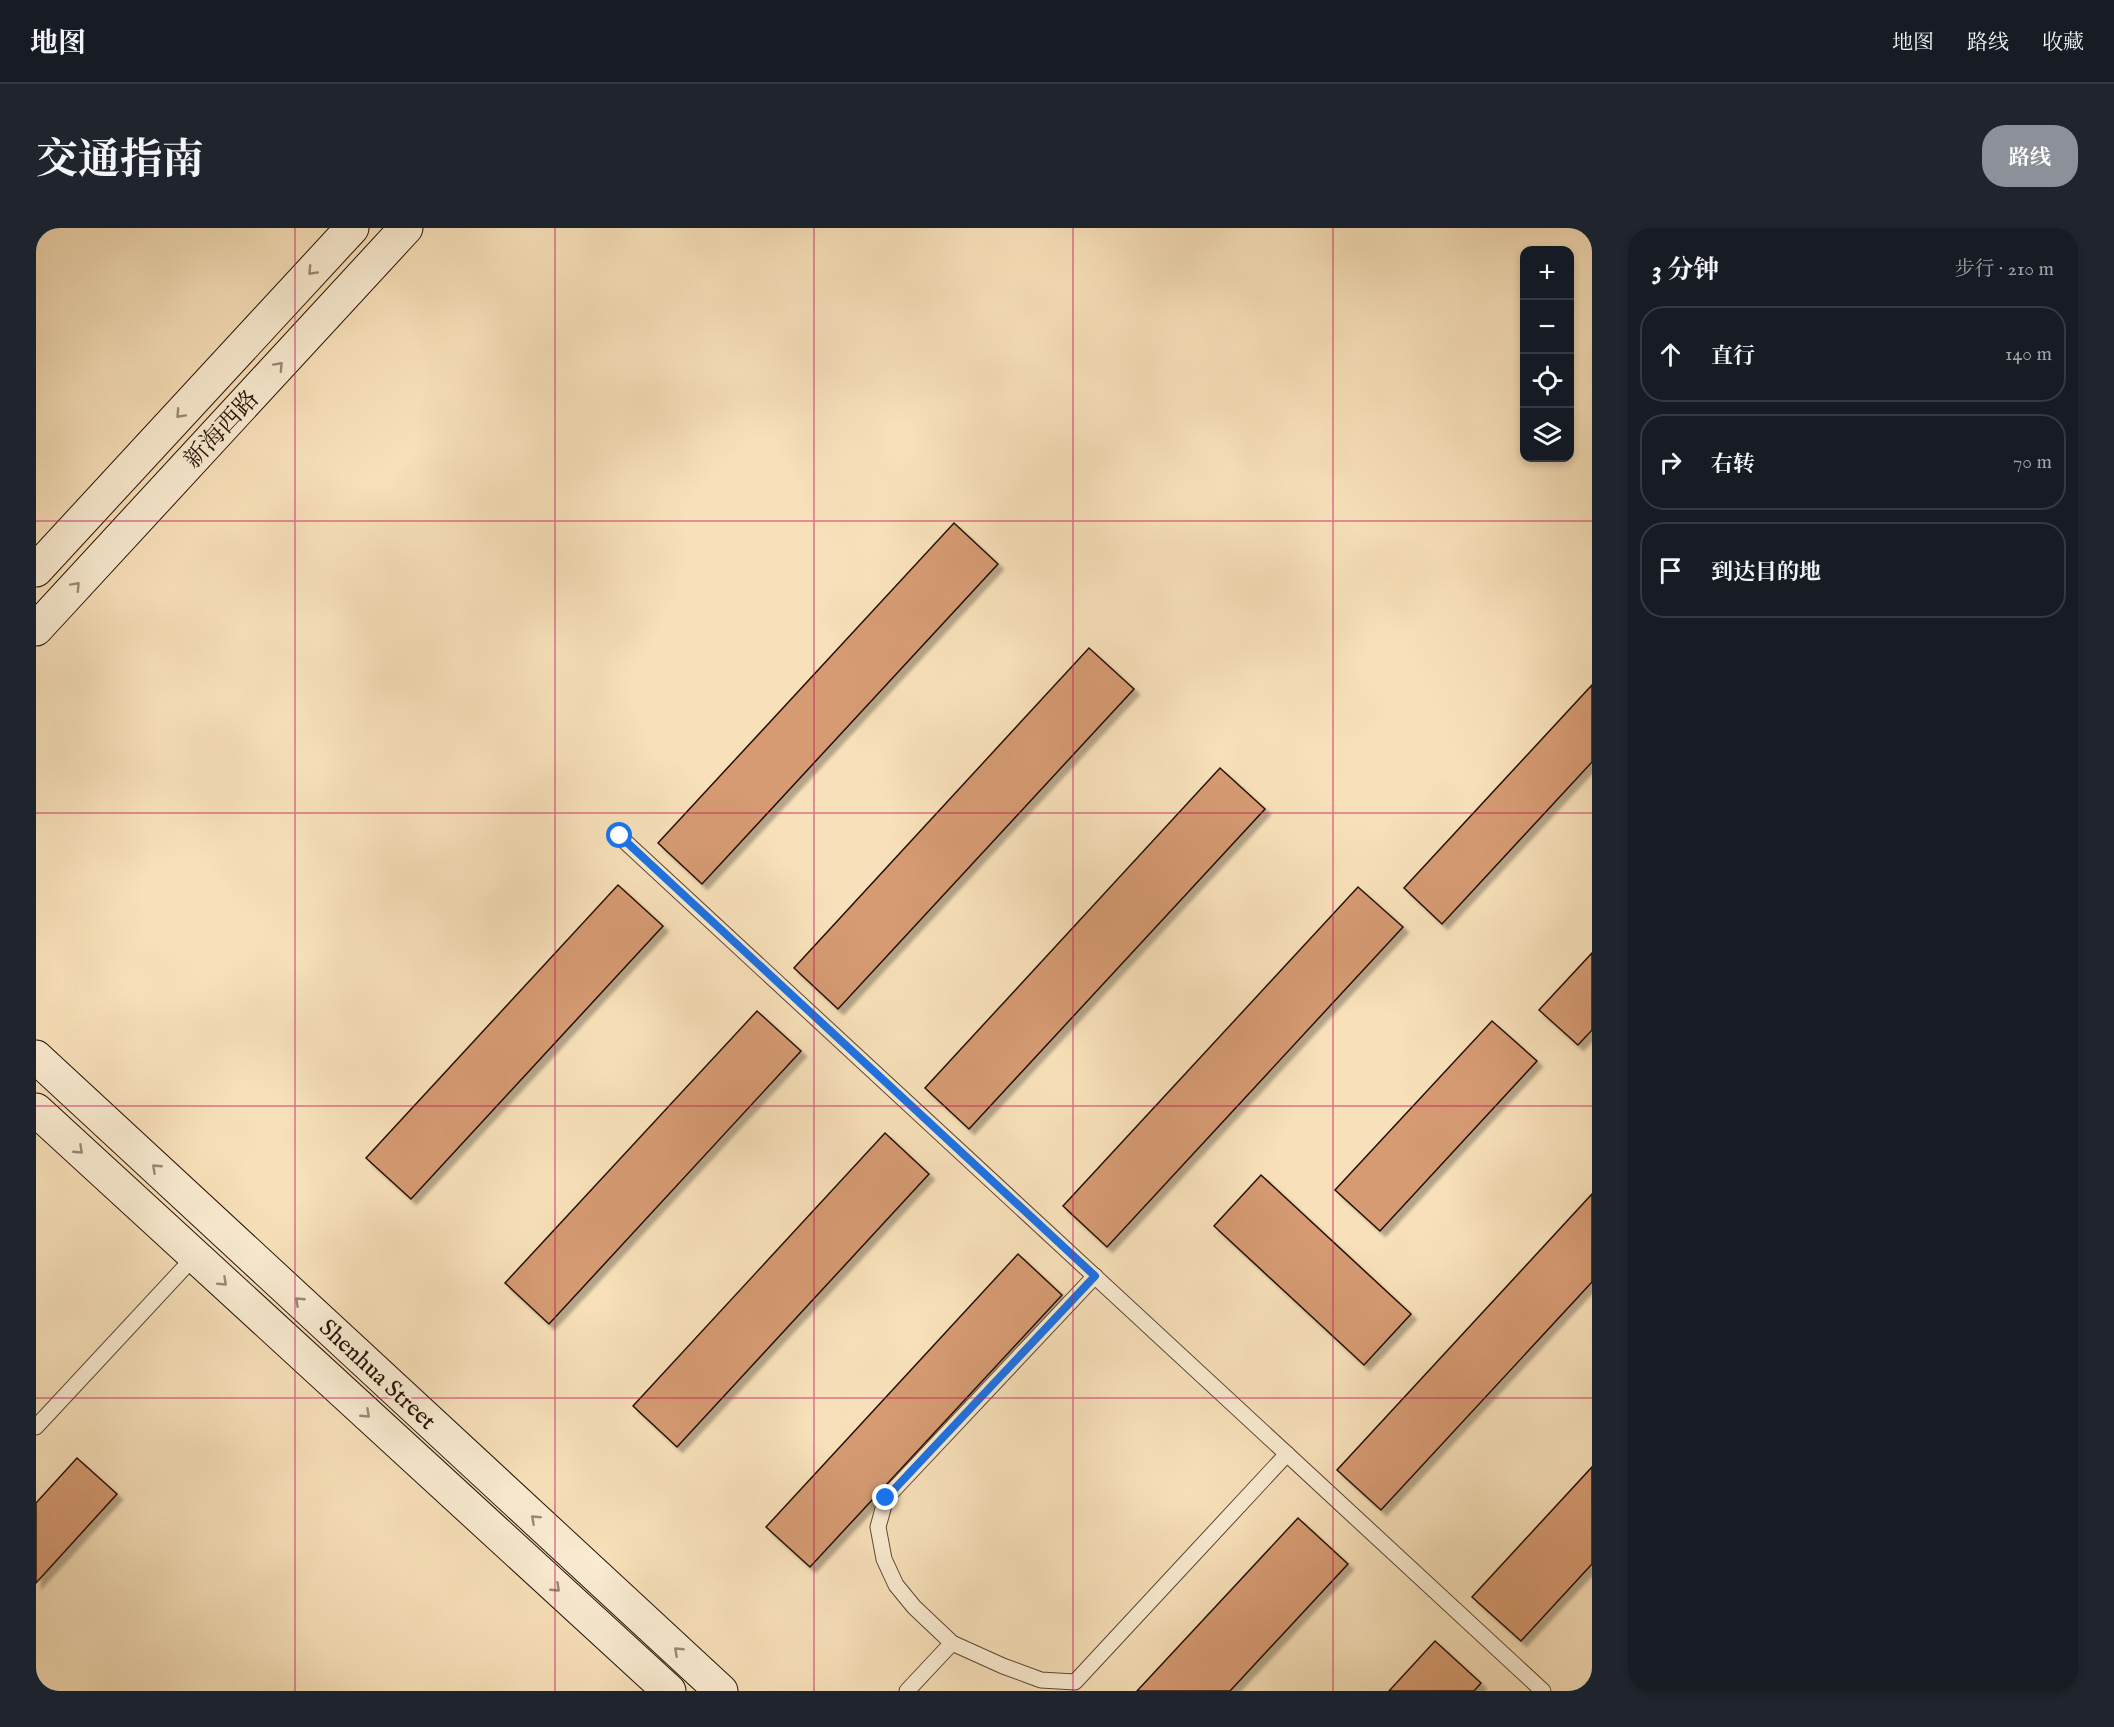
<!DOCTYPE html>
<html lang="zh">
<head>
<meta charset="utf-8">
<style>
  :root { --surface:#171b24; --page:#20242c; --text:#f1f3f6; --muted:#9ea1a6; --line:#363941; --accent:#8c9099 }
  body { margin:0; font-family:"IM FELL English","Noto Serif SC",serif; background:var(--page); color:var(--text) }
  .controls { position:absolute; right:18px; top:18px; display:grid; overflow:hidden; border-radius:12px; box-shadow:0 3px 9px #0003 }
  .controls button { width:54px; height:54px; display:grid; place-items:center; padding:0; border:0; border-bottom:2px solid var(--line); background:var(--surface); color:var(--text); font:30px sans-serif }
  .stop { position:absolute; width:18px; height:18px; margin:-14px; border:4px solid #1a73e8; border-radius:50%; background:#fff }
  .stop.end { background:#1a73e8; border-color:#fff; box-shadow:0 2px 6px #0008 }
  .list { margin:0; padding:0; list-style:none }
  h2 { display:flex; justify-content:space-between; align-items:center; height:78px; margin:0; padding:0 24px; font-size:26px }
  h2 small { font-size:20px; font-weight:400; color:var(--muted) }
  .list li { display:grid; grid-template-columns:39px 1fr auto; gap:18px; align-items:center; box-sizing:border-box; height:96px; margin:0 12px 12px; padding:0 12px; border:2px solid var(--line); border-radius:24px }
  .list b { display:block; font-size:22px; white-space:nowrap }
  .list em { font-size:20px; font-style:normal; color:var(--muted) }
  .icon { flex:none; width:33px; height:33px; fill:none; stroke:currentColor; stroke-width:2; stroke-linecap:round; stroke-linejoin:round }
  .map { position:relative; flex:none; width:1556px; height:1463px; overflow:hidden; border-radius:24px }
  header { display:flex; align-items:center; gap:36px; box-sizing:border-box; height:84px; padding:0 30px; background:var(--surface); border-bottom:2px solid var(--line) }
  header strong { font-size:28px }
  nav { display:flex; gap:33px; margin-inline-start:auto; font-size:21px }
  .intro { display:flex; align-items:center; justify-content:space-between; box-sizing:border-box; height:144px; padding:0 36px }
  h1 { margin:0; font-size:42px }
  .button { padding:15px 27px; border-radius:24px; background:var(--accent); color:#fff; font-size:21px; font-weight:700 }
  main { display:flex; gap:36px; padding:0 36px }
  aside { flex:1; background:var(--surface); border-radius:24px; box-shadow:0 3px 9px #0003 }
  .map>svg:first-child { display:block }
  .building { fill:#d69b73; stroke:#271107; stroke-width:1.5; filter:url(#shadow) }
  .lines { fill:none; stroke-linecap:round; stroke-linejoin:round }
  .service-casing { stroke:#5b4534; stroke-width:17 }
  .secondary-casing { stroke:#271107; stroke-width:35 }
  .service { stroke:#faecd2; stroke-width:15 }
  .secondary { stroke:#faecd2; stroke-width:33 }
  .oneway { stroke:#9b8977 }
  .route { stroke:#1a73e8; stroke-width:8 }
  .grid { fill:none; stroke:#c2185b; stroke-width:1.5; stroke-opacity:0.55 }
  .labels { text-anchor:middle; stroke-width:5; stroke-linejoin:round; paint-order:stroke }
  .street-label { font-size:24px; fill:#271107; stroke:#faecd2 }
</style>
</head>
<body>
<header>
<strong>地图</strong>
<nav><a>地图</a><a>路线</a><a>收藏</a></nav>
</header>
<div class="intro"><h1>交通指南</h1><a class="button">路线</a></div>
<main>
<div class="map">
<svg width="1556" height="1463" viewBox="0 0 1556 1463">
  <defs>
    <filter id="shadow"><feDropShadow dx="5.5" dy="5.5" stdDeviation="1.5" flood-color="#0004"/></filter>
  </defs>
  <rect width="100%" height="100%" fill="#f8e1ba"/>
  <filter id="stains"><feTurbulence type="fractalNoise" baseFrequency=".00333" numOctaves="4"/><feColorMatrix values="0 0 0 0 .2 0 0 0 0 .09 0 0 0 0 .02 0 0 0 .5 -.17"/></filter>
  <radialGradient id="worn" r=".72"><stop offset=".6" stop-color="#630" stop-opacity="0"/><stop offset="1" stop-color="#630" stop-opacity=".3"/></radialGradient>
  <g class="building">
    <polygon points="918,295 962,336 666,656 622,615"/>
    <polygon points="1053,420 1098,461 802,781 758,740"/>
    <polygon points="1556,457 1556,534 1406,696 1368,660"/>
    <polygon points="1184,540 1229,581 933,901 889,860"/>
    <polygon points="582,657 627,698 375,971 330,930"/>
    <polygon points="1322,659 1367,699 1071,1019 1027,978"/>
    <polygon points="1556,725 1556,802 1542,817 1503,782"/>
    <polygon points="721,783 765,823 513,1096 469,1055"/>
    <polygon points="1456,793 1501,833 1344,1003 1299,962"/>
    <polygon points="849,905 893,946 641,1219 597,1178"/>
    <polygon points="1225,947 1375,1086 1328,1137 1178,998"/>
    <polygon points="1556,966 1556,1054 1345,1282 1301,1242"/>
    <polygon points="982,1026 1026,1067 774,1339 730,1299"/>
    <polygon points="41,1230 81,1266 0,1355 0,1275"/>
    <polygon points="1556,1239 1556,1336 1485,1413 1436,1369"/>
    <polygon points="1262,1290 1312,1336 1194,1463 1101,1463"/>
    <polygon points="1399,1413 1445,1455 1438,1463 1353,1463"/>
  </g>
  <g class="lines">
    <defs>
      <g id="service">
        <polyline points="583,608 1507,1463"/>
        <polyline points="1059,1048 850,1270 842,1299 848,1331 860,1357 878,1379 916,1415 967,1438 1005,1452 1039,1454 1251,1226"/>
        <polyline points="0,1199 159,1028"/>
        <polyline points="871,1463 916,1415"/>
      </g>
      <g id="secondary">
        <polyline points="0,342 316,0"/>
        <polyline points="0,401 370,0"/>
        <polyline points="0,829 685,1463"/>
        <polyline points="0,882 633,1463"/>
      </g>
    </defs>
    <use href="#service" class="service-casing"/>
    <use href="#secondary" class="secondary-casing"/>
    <use href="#service" class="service"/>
    <use href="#secondary" class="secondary"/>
  </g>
  <defs><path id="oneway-chevron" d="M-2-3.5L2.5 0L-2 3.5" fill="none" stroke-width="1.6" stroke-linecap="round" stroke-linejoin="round" transform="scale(1.5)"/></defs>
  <g class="oneway">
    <use href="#oneway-chevron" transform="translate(276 43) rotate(133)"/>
    <use href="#oneway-chevron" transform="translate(243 138) rotate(-47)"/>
    <use href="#oneway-chevron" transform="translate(144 186) rotate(133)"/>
    <use href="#oneway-chevron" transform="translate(40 358) rotate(-47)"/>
    <use href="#oneway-chevron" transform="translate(43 922) rotate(43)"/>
    <use href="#oneway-chevron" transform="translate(120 940) rotate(-137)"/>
    <use href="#oneway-chevron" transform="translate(187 1054) rotate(43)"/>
    <use href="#oneway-chevron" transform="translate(263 1073) rotate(-137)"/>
    <use href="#oneway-chevron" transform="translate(330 1186) rotate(43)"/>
    <use href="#oneway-chevron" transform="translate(499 1291) rotate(-137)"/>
    <use href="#oneway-chevron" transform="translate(520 1360) rotate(43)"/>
    <use href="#oneway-chevron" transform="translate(642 1423) rotate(-137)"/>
  </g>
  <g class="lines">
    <polyline class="route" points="584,608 1059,1048 850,1270"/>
  </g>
  <path class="grid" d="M 259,0 L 259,1463M 519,0 L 519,1463M 778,0 L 778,1463M 1037,0 L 1037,1463M 1297,0 L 1297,1463M 0,293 L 1556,293M 0,585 L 1556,585M 0,878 L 1556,878M 0,1170 L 1556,1170"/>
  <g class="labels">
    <g class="street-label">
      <text transform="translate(185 201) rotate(-47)" y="8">新海西路</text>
      <text transform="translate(342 1146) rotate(43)" y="8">Shenhua Street</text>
    </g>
  </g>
  <rect width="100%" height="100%" filter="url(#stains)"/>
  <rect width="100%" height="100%" fill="url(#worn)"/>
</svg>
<div class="controls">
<button>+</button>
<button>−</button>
<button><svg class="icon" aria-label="locate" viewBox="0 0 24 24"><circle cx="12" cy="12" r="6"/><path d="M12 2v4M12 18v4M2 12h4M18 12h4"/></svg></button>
<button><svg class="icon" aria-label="layers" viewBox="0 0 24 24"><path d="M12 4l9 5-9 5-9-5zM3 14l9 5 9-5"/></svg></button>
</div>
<div class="stop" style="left:584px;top:608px"></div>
<div class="stop end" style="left:850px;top:1270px"></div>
</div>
<aside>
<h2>3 分钟<small>步行 · 210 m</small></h2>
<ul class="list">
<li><svg class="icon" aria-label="ahead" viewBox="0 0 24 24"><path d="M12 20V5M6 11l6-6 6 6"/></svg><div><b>直行</b></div><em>140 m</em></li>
<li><svg class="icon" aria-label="right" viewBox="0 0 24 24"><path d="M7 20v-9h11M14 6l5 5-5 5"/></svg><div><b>右转</b></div><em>70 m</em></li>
<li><svg class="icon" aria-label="arrive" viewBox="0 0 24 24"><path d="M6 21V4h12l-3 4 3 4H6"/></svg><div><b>到达目的地</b></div></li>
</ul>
</aside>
</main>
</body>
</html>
